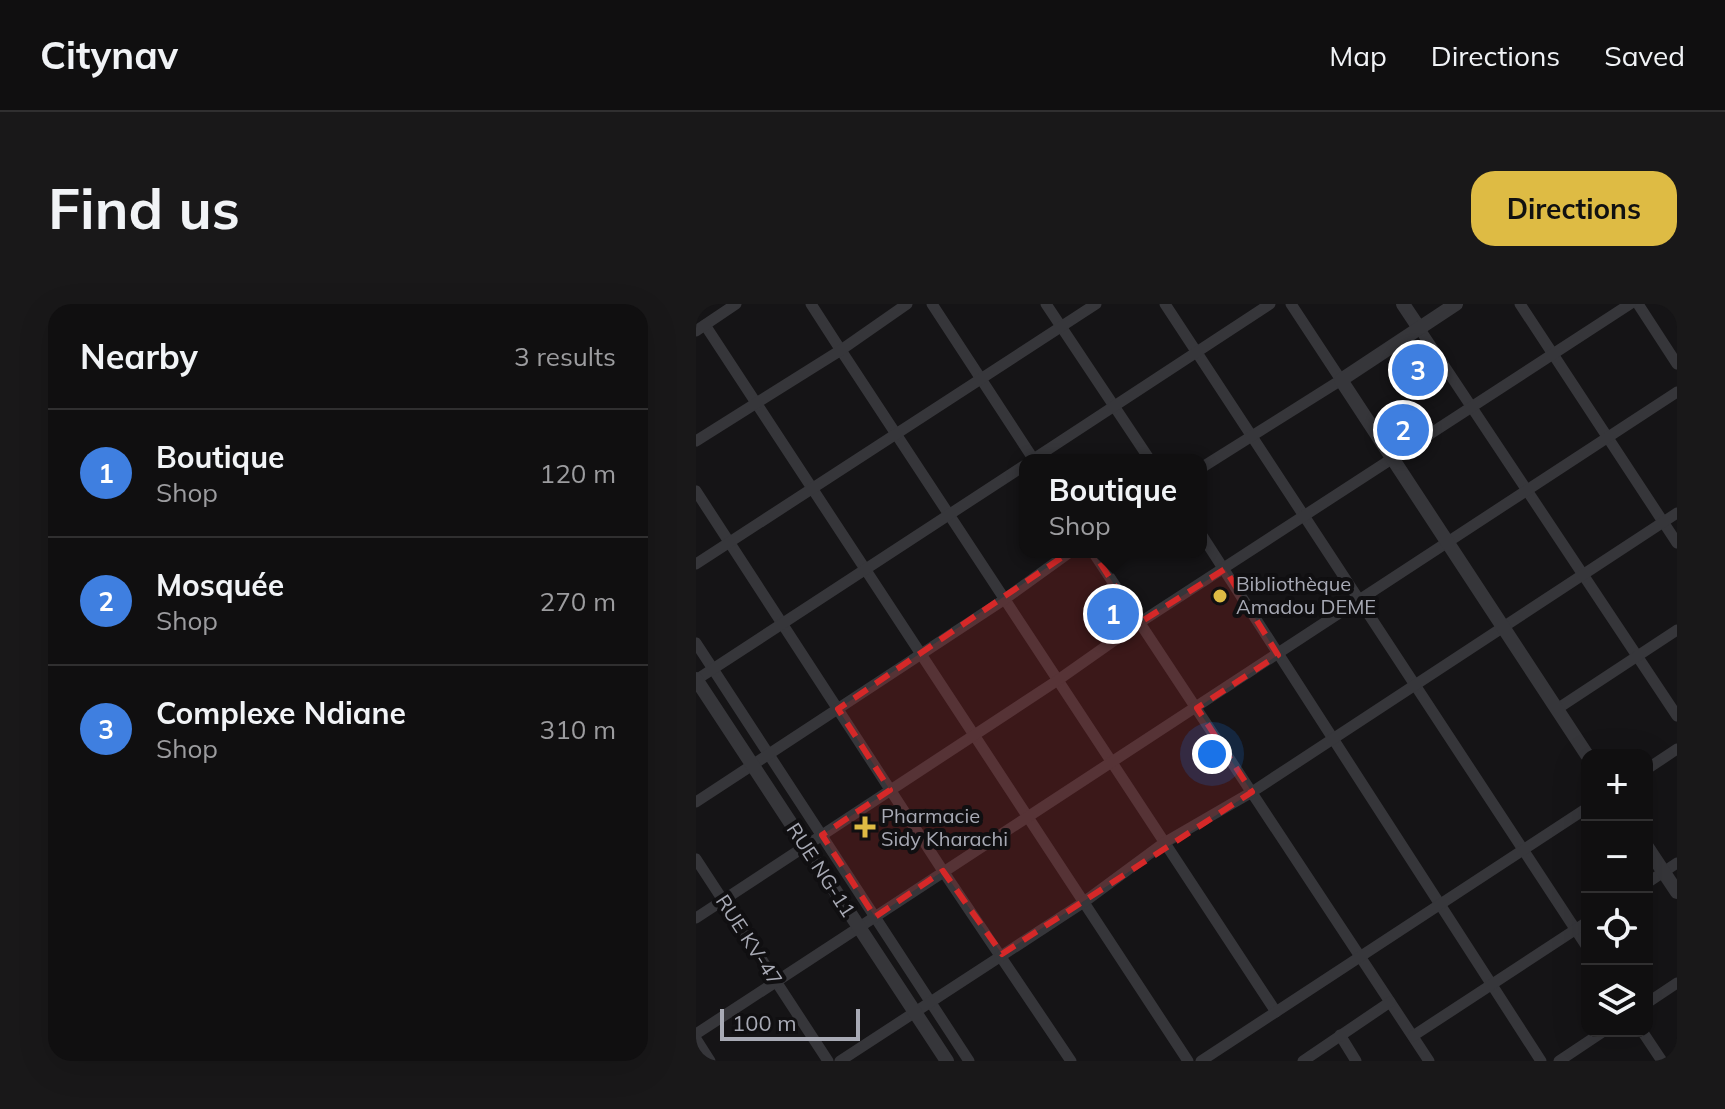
<!DOCTYPE html>
<html lang="en">
<head>
<meta charset="utf-8">
<style>
  :root { --surface:#100f10; --page:#191819; --text:#f1f3f6; --muted:#9c9c9f; --line:#302f30; --accent:#debb44 }
  body { margin:0; font-family:Mulish,sans-serif; background:var(--page); color:var(--text) }
  .controls { position:absolute; right:24px; bottom:24px; display:grid; overflow:hidden; border-radius:16px; box-shadow:0 8px 32px #0002 }
  .controls button { width:72px; height:72px; display:grid; place-items:center; padding:0; border:0; border-bottom:2px solid var(--line); background:var(--surface); color:var(--text); font:40px sans-serif }
  .scale { position:absolute; left:24px; bottom:20px; width:140px; box-sizing:border-box; padding-left:8px; border:4px solid #a8aab5; border-top:0; font-size:22px; line-height:28px; white-space:nowrap; color:#a8aab5; -webkit-text-stroke:6px #100f11; paint-order:stroke }
  .you { position:absolute; left:516px; top:450px; width:28px; height:28px; margin:-20px; border:6px solid #fff; border-radius:50%; background:#1a73e8; box-shadow:0 0 0 12px #1a73e833 }
  .badge { display:grid; place-items:center; width:52px; height:52px; border-radius:50%; background:var(--accent); color:#fff; font-size:26px; font-weight:700 }
  .pin { position:absolute; translate:-50% -50%; border:4px solid #fff; box-shadow:0 2px 8px #0006 }
  .popup { position:absolute; left:323px; top:150px; width:188px; height:104px; box-sizing:border-box; display:grid; place-content:center; border-radius:16px; background:var(--surface); filter:drop-shadow(0 2px 6px #0005); font-size:26px; white-space:nowrap; color:var(--muted) }
  .popup b { font-size:30px; color:var(--text) }
  .popup::after { content:''; position:absolute; left:50%; top:100%; margin-left:-16px; border:16px solid transparent; border-top-color:var(--surface) }
  .list { margin:0; padding:0; list-style:none }
  h2 { display:flex; justify-content:space-between; align-items:center; height:104px; margin:0; padding:0 32px; font-size:34px }
  h2 small { font-size:26px; font-weight:400; color:var(--muted) }
  .list li { display:grid; grid-template-columns:52px 1fr auto; gap:24px; align-items:center; box-sizing:border-box; height:128px; padding:0 32px; border-top:2px solid var(--line) }
  .list b { display:block; font-size:30px; white-space:nowrap }
  .list p { margin:0; font-size:26px; white-space:nowrap; color:var(--muted) }
  .list em { font-size:26px; font-style:normal; color:var(--muted) }
  .icon { flex:none; width:44px; height:44px; fill:none; stroke:currentColor; stroke-width:2; stroke-linecap:round; stroke-linejoin:round }
  .map { position:relative; flex:none; width:981px; height:757px; overflow:hidden; border-radius:24px }
  header { display:flex; align-items:center; gap:48px; box-sizing:border-box; height:112px; padding:0 40px; background:var(--surface); border-bottom:2px solid var(--line) }
  header strong { font-size:38px }
  nav { display:flex; gap:44px; margin-inline-start:auto; font-size:28px }
  .intro { display:flex; align-items:center; justify-content:space-between; box-sizing:border-box; height:192px; padding:0 48px }
  h1 { margin:0; font-size:56px }
  .button { padding:20px 36px; border-radius:24px; background:var(--accent); color:#111; font-size:28px; font-weight:700 }
  main { display:flex; gap:48px; padding:0 48px }
  aside { flex:1; background:var(--surface); border-radius:24px; box-shadow:0 8px 32px #0002 }
  .map>svg:first-child { display:block }
  .lines { fill:none; stroke-linecap:round; stroke-linejoin:round }
  .minor { stroke:#36363a; stroke-width:11 }
  .tertiary { stroke:#36363a; stroke-width:14 }
  .marked { fill:#d62828; fill-opacity:0.2; stroke:#d62828; stroke-width:6; stroke-dasharray:16 10; stroke-linejoin:round }
  .poi-dot { fill:#debb44; stroke:#100f11; stroke-width:3 }
  .labels { text-anchor:middle; stroke-width:8; stroke-linejoin:round; paint-order:stroke }
  .poi-label { font-size:20px; fill:#a8aab5; stroke:#100f11; text-anchor:start }
  .street-label { font-size:20px; fill:#a8aab5; stroke:#100f11 }
</style>
</head>
<body>
<header>
<strong>Citynav</strong>
<nav><a>Map</a><a>Directions</a><a>Saved</a></nav>
</header>
<div class="intro"><h1>Find us</h1><a class="button">Directions</a></div>
<main>
<aside>
<h2>Nearby<small>3 results</small></h2>
<ul class="list">
<li><span class="badge" style="background:#3f7fe0">1</span><div><b>Boutique</b><p>Shop</p></div><em>120 m</em></li>
<li><span class="badge" style="background:#3f7fe0">2</span><div><b>Mosquée</b><p>Shop</p></div><em>270 m</em></li>
<li><span class="badge" style="background:#3f7fe0">3</span><div><b>Complexe Ndiane</b><p>Shop</p></div><em>310 m</em></li>
</ul>
</aside>
<div class="map">
<svg width="981" height="757" viewBox="0 0 981 757">
  <rect width="100%" height="100%" fill="#151416"/>
  <g class="lines">
    <g class="minor">
      <path d="M 115,0 C 268,237 424,472 580,708"/>
      <polyline points="236,0 338,156"/>
      <polyline points="350,0 454,156"/>
      <polyline points="469,0 891,643"/>
      <polyline points="824,0 981,239"/>
      <polyline points="942,0 981,60"/>
      <polyline points="9,21 492,757"/>
      <polyline points="723,24 981,412"/>
      <polyline points="0,27 40,0"/>
      <polyline points="0,137 145,46 211,0"/>
      <polyline points="336,156 574,0"/>
      <polyline points="505,164 645,76 595,0"/>
      <polyline points="0,187 247,567 375,757"/>
      <polyline points="505,230 845,757"/>
      <polyline points="397,248 733,757"/>
      <polyline points="0,260 400,0"/>
      <polyline points="0,339 273,757"/>
      <polyline points="0,376 329,161"/>
      <polyline points="861,405 981,326"/>
      <polyline points="951,465 981,445"/>
      <polyline points="0,498 306,297 374,248"/>
      <polyline points="0,555 132,757"/>
      <polyline points="951,579 981,559"/>
      <polyline points="0,614 362,376 443,319 934,0"/>
      <polyline points="951,699 981,679"/>
      <polyline points="946,727 966,757"/>
      <polyline points="0,730 981,88"/>
      <polyline points="644,731 660,757"/>
      <polyline points="717,732 891,618"/>
      <polyline points="0,735 14,757"/>
      <polyline points="144,757 388,598 468,539 556,488 981,209"/>
      <polyline points="505,757 891,504"/>
      <polyline points="607,757 694,698"/>
      <polyline points="863,757 908,727"/>
    </g>
    <g class="tertiary">
      <polyline points="707,0 723,24"/>
      <polyline points="760,0 645,76 891,451"/>
      <polyline points="0,375 251,757"/>
      <polyline points="951,543 981,588"/>
    </g>
  </g>
  <path class="marked" d="M 390,237 L 443,319 L 529,265 L 582,351 L 501,404 L 556,488 L 306,650 L 247,567 L 179,613 L 126,531 L 194,486 L 142,405 Z"/>
  <g class="poi-dot">
    <circle cx="524" cy="292" r="8"/>
    <path d="M165 511h8v8h8v8h-8v8h-8v-8h-8v-8h8z"/>
  </g>
  <g class="labels">
    <g class="poi-label">
      <text x="540" y="287">Bibliothèque<tspan x="540" dy="23">Amadou DEME</tspan></text>
      <text x="185" y="519">Pharmacie<tspan x="185" dy="23">Sidy Kharachi</tspan></text>
    </g>
    <g class="street-label">
      <text transform="translate(125 566) rotate(57)" y="7">RUE NG-11</text>
      <text transform="translate(53 636) rotate(57)" y="7">RUE KV-47</text>
    </g>
  </g>
</svg>
<div class="controls">
<button>+</button>
<button>−</button>
<button><svg class="icon" aria-label="locate" viewBox="0 0 24 24"><circle cx="12" cy="12" r="6"/><path d="M12 2v4M12 18v4M2 12h4M18 12h4"/></svg></button>
<button><svg class="icon" aria-label="layers" viewBox="0 0 24 24"><path d="M12 4l9 5-9 5-9-5zM3 14l9 5 9-5"/></svg></button>
</div>
<div class="scale">100 m</div>
<div class="you"></div>
<div class="pin badge" style="left:417px;top:310px;background:#3f7fe0">1</div>
<div class="popup"><b>Boutique</b>Shop</div>
<div class="pin badge" style="left:707px;top:126px;background:#3f7fe0">2</div>
<div class="pin badge" style="left:722px;top:66px;background:#3f7fe0">3</div>
</div>
</main>
</body>
</html>
